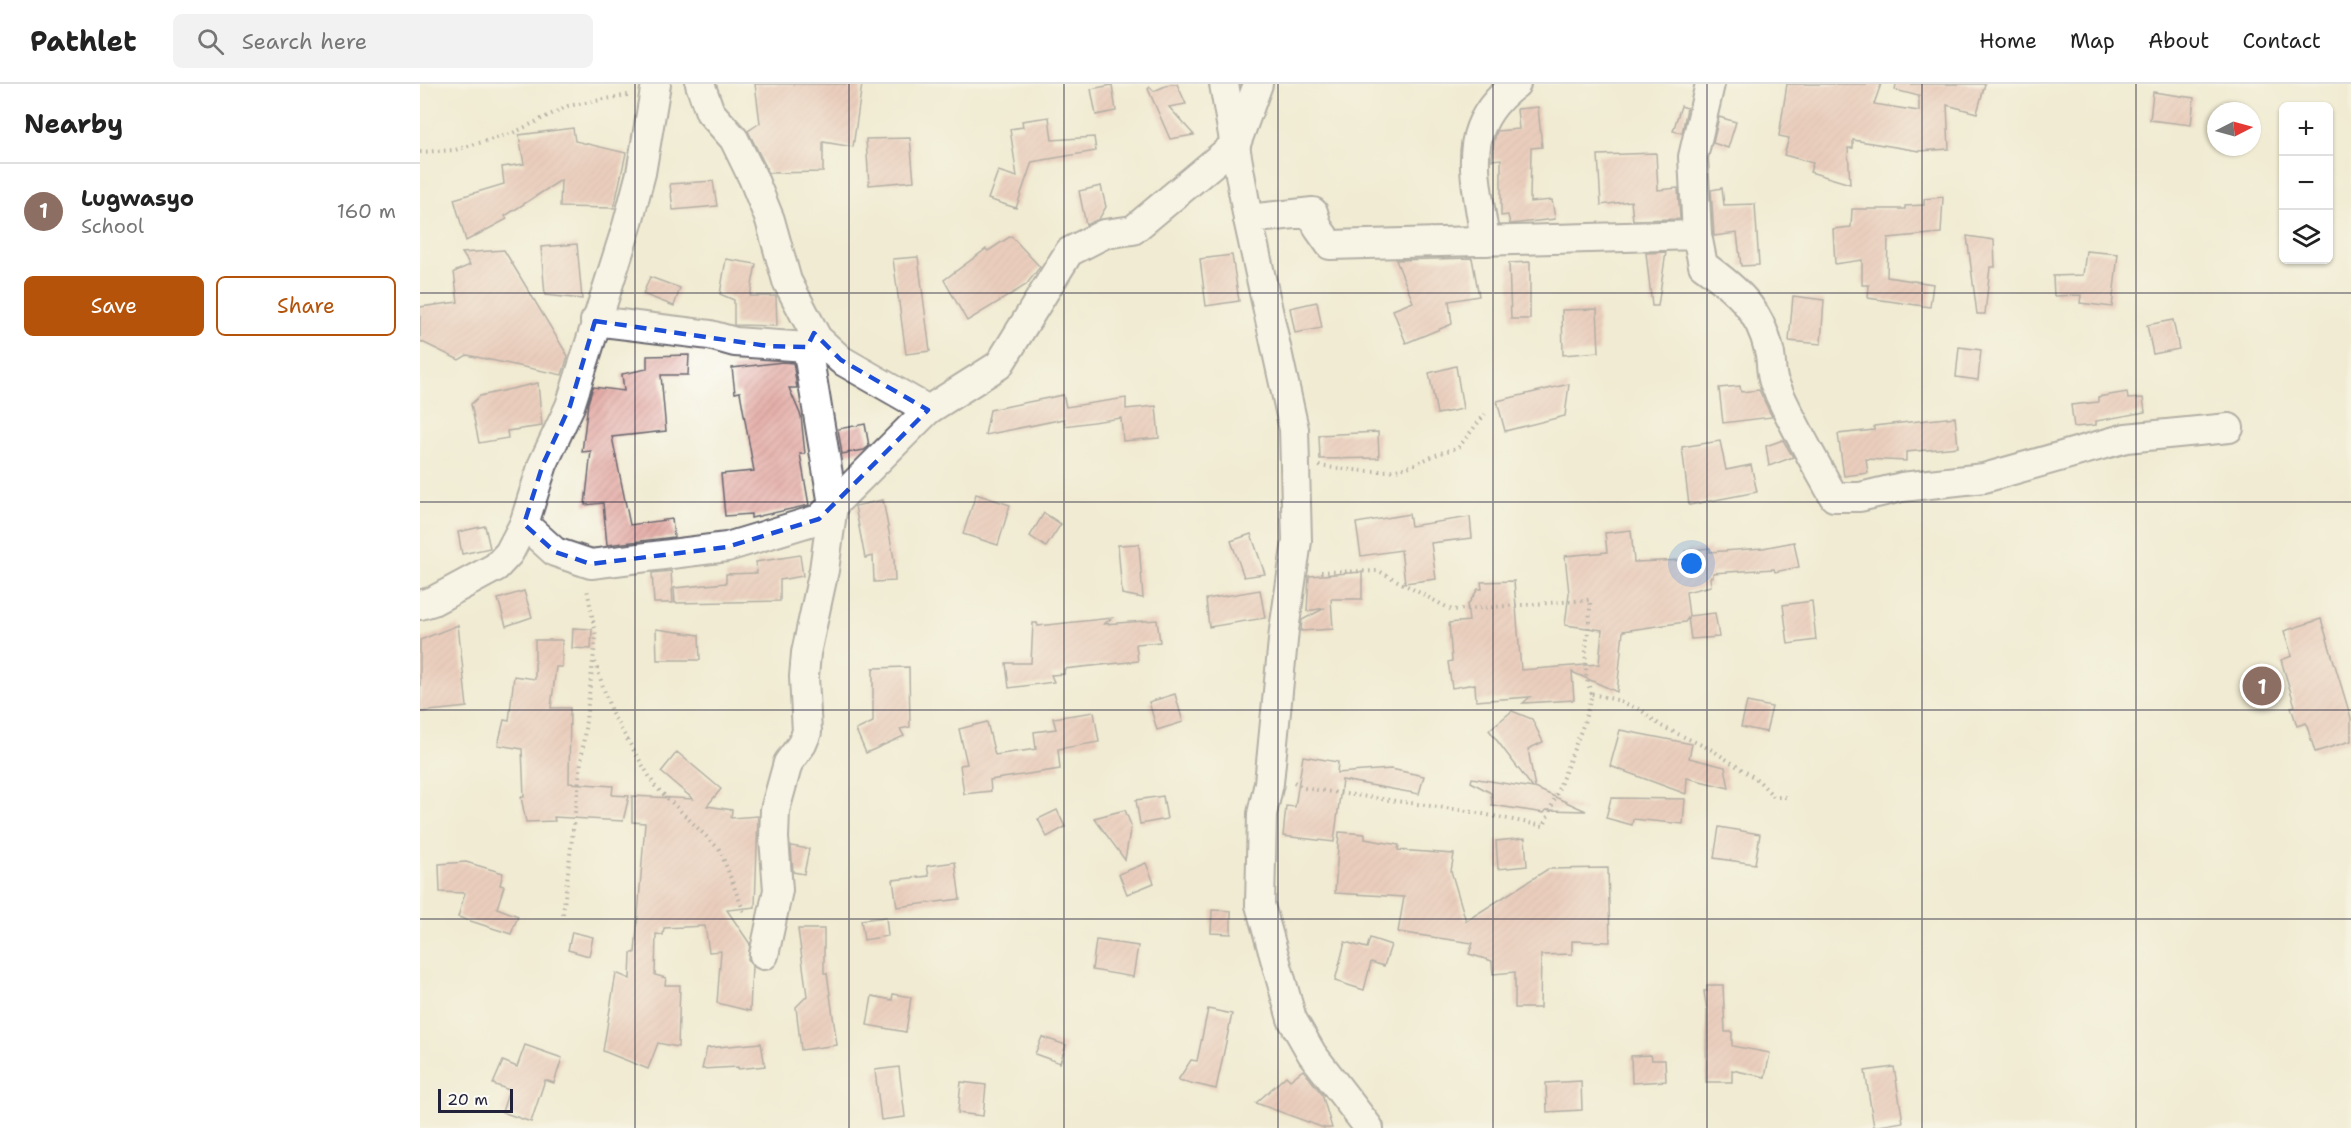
<!DOCTYPE html>
<html lang="en">
<head>
<meta charset="utf-8">
<style>
  :root { --surface:#fff; --page:#f2f2f2; --text:#222; --muted:#767676; --line:#e0e0e0; --accent:#b45309 }
  body { margin:0; font-family:"Shantell Sans",sans-serif; background:var(--page); color:var(--text) }
  .controls { position:absolute; right:18px; top:18px; display:grid; overflow:hidden; border-radius:9px; box-shadow:0 2px 4px #0004 }
  .controls button { width:54px; height:54px; display:grid; place-items:center; padding:0; border:0; border-bottom:2px solid var(--line); background:var(--surface); color:var(--text); font:30px sans-serif }
  .compass { position:absolute; left:1787px; top:18px; width:54px; height:54px; border-radius:50%; background:var(--surface); box-shadow:0 2px 4px #0004; rotate:84deg }
  .scale { position:absolute; left:18px; bottom:15px; width:75px; box-sizing:border-box; padding-left:6px; border:3px solid #22223b; border-top:0; font-size:16px; line-height:21px; white-space:nowrap; color:#22223b; -webkit-text-stroke:4px #fdfcf7; paint-order:stroke }
  .you { position:absolute; left:1272px; top:480px; width:21px; height:21px; margin:-15px; border:4px solid #fff; border-radius:50%; background:#1a73e8; box-shadow:0 0 0 9px #1a73e833 }
  .badge { display:grid; place-items:center; width:39px; height:39px; border-radius:50%; background:var(--accent); color:#fff; font-size:20px; font-weight:700 }
  .pin { position:absolute; translate:-50% -50%; border:3px solid #fff; box-shadow:0 2px 6px #0006 }
  .list { margin:0; padding:0; list-style:none }
  h2 { display:flex; justify-content:space-between; align-items:center; height:78px; margin:0; padding:0 24px; font-size:26px }
  h2 small { font-size:20px; font-weight:400; color:var(--muted) }
  .list li { display:grid; grid-template-columns:39px 1fr auto; gap:18px; align-items:center; box-sizing:border-box; height:96px; padding:0 24px; border-top:2px solid var(--line) }
  .list b { display:block; font-size:22px; white-space:nowrap }
  .list p { margin:0; font-size:20px; white-space:nowrap; color:var(--muted) }
  .list em { font-size:20px; font-style:normal; color:var(--muted) }
  .actions { display:flex; gap:12px; padding:18px 24px }
  .actions a { flex:1; padding:14px 0; border:2px solid var(--accent); border-radius:9px; text-align:center; font-size:21px; color:var(--accent) }
  .actions .main { background:var(--accent); color:#fff }
  .icon { flex:none; width:33px; height:33px; fill:none; stroke:currentColor; stroke-width:2; stroke-linecap:round; stroke-linejoin:round }
  .map { position:relative; flex:none; width:1931px; height:1044px; overflow:hidden }
  header { display:flex; align-items:center; gap:36px; box-sizing:border-box; height:84px; padding:0 30px; background:var(--surface); border-bottom:2px solid var(--line) }
  header strong { font-size:28px }
  nav { display:flex; gap:33px; margin-inline-start:auto; font-size:21px }
  .search { width:420px; height:54px; background:var(--page); display:flex; align-items:center; gap:15px; box-sizing:border-box; padding:0 21px; border-radius:9px; color:var(--muted); font-size:22px }
  main { display:flex }
  aside { flex:1; background:var(--surface) }
  .map>svg:first-child { display:block }
  .building { fill:url(#building-hatch) }
  .lines { fill:none; stroke-linecap:round; stroke-linejoin:round }
  .minor-casing { stroke:#6a6870; stroke-width:32 }
  .path { stroke:#6a6870; stroke-width:4; stroke-dasharray:1.5 4.5; stroke-linecap:butt }
  .minor { stroke:#fff; stroke-width:28 }
  .marked { fill:none; stroke:#1d4ed8; stroke-width:4.5; stroke-dasharray:12 8; stroke-linejoin:round }
  .grid { fill:none; stroke:#22223b; stroke-width:1.5; stroke-opacity:0.55 }
</style>
</head>
<body>
<header>
<strong>Pathlet</strong>
<div class="search"><svg class="icon" aria-label="search" viewBox="0 0 24 24"><circle cx="10" cy="10" r="6"/><path d="M15 15l6 6"/></svg>Search here</div>
<nav><a>Home</a><a>Map</a><a>About</a><a>Contact</a></nav>
</header>
<main>
<aside>
<h2>Nearby<small></small></h2>
<ul class="list">
<li><span class="badge" style="background:#8d6e63">1</span><div><b>Lugwasyo</b><p>School</p></div><em>160 m</em></li>
</ul>
<div class="actions"><a class="main">Save</a><a>Share</a></div>
</aside>
<div class="map">
<svg width="1931" height="1044" viewBox="0 0 1931 1044">
  <defs>
    <pattern id="building-hatch" width="6" height="6" patternUnits="userSpaceOnUse" patternTransform="scale(1.5)"><rect width="6" height="6" fill="#e3a9a3"/><path d="M-1 1l2-2M0 6l6-6M5 7l2-2" fill="none" stroke="#c2918d"/></pattern>
  </defs>
  <rect width="100%" height="100%" fill="#fdfcf7"/>
  <filter id="ink" filterUnits="userSpaceOnUse"><feTurbulence type="fractalNoise" baseFrequency=".0167" numOctaves="2"/><feDisplacementMap in="SourceGraphic" scale="12" xChannelSelector="R" yChannelSelector="G"/><feConvolveMatrix kernelMatrix="1 2 1 2 8 2 1 2 1" color-interpolation-filters="sRGB"/></filter>
  <filter id="wash" filterUnits="userSpaceOnUse"><feTurbulence type="fractalNoise" baseFrequency=".008" numOctaves="4" result="noise"/><feDisplacementMap in="SourceGraphic" scale="24" xChannelSelector="R" yChannelSelector="G"/><feGaussianBlur stdDeviation="1.35" result="paint"/><feColorMatrix in="noise" values="0 0 0 0 0 0 0 0 0 0 0 0 0 0 0 0 0 1.4 0 .05"/><feComposite in="paint" operator="in"/></filter>
  <g filter="url(#wash)">
    <rect width="100%" height="100%" fill="#f0ebd2"/>
    <g id="blocks">
      <g class="building">
        <polygon points="335,0 442,0 433,63 403,58 403,88 349,89 328,47 340,39"/>
        <polygon points="750,0 757,0 766,20 749,23 774,51 750,55 728,5 730,3 734,7"/>
        <polygon points="1367,0 1461,0 1454,20 1499,27 1499,12 1475,6 1476,0 1565,0 1557,29 1527,21 1529,65 1499,67 1433,56 1433,64 1428,64 1430,100 1390,88 1393,79 1364,71 1369,54 1359,52"/>
        <polygon points="692,1 696,27 676,31 671,5"/>
        <polygon points="1733,8 1774,14 1771,41 1730,36"/>
        <polygon points="1261,22 1267,24 1262,49 1253,47"/>
        <polygon points="1118,23 1122,63 1111,64 1110,118 1132,116 1135,135 1090,140 1088,131 1081,132 1081,75 1072,76 1074,57 1077,47 1099,45 1097,25"/>
        <polygon points="629,33 632,56 674,53 676,67 612,78 596,124 568,115 578,87 597,93 590,45 603,43 602,37"/>
        <polygon points="1299,33 1316,38 1308,64 1293,59"/>
        <polygon points="153,44 155,57 206,69 194,124 140,123 141,96 85,132 87,135 46,157 34,115 84,100 82,83 104,80 99,51"/>
        <polygon points="490,54 494,97 449,101 446,55"/>
        <polygon points="1236,69 1238,106 1258,104 1260,135 1213,136 1211,117 1181,121 1178,71"/>
        <polygon points="293,97 297,122 253,126 250,100"/>
        <polygon points="681,102 686,123 679,135 666,141 659,107"/>
        <polygon points="1302,104 1304,121 1335,120 1339,181 1321,182 1317,149 1294,152 1291,106"/>
        <polygon points="1523,113 1521,149 1468,154 1467,193 1513,200 1510,223 1448,214 1449,201 1442,201 1442,176 1415,180 1413,145 1431,143 1432,125 1485,125 1485,122 1504,121 1504,115"/>
        <polygon points="591,152 620,183 606,201 547,237 524,196 566,165 568,167"/>
        <polygon points="1547,152 1574,156 1575,183 1570,183 1565,230 1557,230"/>
        <polygon points="157,160 162,215 125,211 121,163"/>
        <polygon points="84,166 148,272 142,291 47,271 39,276 0,257 0,223 38,218 34,188 50,181 42,169"/>
        <polygon points="1666,167 1698,170 1692,223 1660,219 1661,211 1634,212 1633,192 1663,191"/>
        <polygon points="1246,168 1238,222 1232,222 1226,169"/>
        <polygon points="812,171 819,217 786,222 780,175"/>
        <polygon points="498,173 510,267 486,270 473,175"/>
        <polygon points="1052,174 1059,212 1029,217 1032,240 986,259 973,226 993,218 976,176"/>
        <polygon points="306,175 336,180 330,212 356,212 357,242 314,241 314,216 300,210"/>
        <polygon points="1110,178 1110,235 1091,235 1089,179"/>
        <polygon points="230,193 260,204 254,222 223,210"/>
        <polygon points="1373,212 1404,216 1401,260 1369,257"/>
        <polygon points="897,218 902,244 875,249 870,224"/>
        <polygon points="1177,225 1179,268 1143,271 1142,226"/>
        <polygon points="1753,236 1759,265 1733,270 1727,241"/>
        <polygon points="1539,263 1561,266 1558,296 1536,293"/>
        <polygon points="269,271 268,291 241,291 246,347 192,353 210,441 252,435 254,453 187,461 183,419 165,421 171,367 162,368 168,319 173,303 204,307 202,290 227,285 227,272"/>
        <polygon points="363,278 373,279 377,304 369,304 381,332 385,370 380,370 389,421 331,434 331,430 305,432 301,390 334,387 320,308 315,309 312,284"/>
        <polygon points="1036,282 1043,325 1017,330 1009,289"/>
        <polygon points="118,299 122,342 87,347 88,354 59,359 51,320 60,312"/>
        <polygon points="1149,300 1145,332 1085,347 1077,317"/>
        <polygon points="1320,302 1321,308 1339,306 1352,333 1303,339 1299,304"/>
        <polygon points="1707,308 1708,315 1723,314 1725,328 1676,337 1676,341 1654,343 1651,321 1678,318 1678,313"/>
        <polygon points="643,311 646,323 706,314 706,325 736,322 739,354 703,357 701,334 645,342 644,335 565,351 570,326"/>
        <polygon points="1535,333 1538,363 1486,368 1486,377 1446,375 1448,389 1424,392 1418,350 1454,346 1454,342"/>
        <polygon points="445,340 449,362 444,366 422,370 418,345"/>
        <polygon points="958,348 959,374 900,375 899,351"/>
        <polygon points="1363,356 1373,373 1349,382 1346,362"/>
        <polygon points="1300,357 1306,386 1331,381 1337,408 1269,421 1262,363"/>
        <polygon points="556,410 590,421 578,461 543,450"/>
        <polygon points="463,416 474,475 475,497 454,498 453,472 445,474 435,422"/>
        <polygon points="624,429 641,440 626,463 610,452"/>
        <polygon points="989,430 991,442 1050,433 1052,454 1011,459 1016,495 985,499 981,466 941,472 936,439"/>
        <polygon points="65,442 70,464 42,470 38,448"/>
        <polygon points="1211,446 1214,478 1266,476 1265,467 1290,464 1290,468 1343,464 1374,458 1379,483 1355,488 1354,485 1293,489 1293,493 1290,493 1291,502 1266,508 1269,532 1295,529 1299,553 1271,555 1268,534 1265,538 1203,547 1197,608 1152,588 1154,616 1103,619 1110,613 1056,617 1055,600 1032,604 1028,578 1032,577 1029,539 1049,537 1047,522 1058,505 1062,505 1061,498 1094,497 1101,586 1179,580 1182,546 1145,541 1149,509 1145,472 1187,468 1185,449"/>
        <polygon points="831,450 845,490 824,493 811,457"/>
        <polygon points="719,460 723,514 702,510 698,461"/>
        <polygon points="380,471 383,492 360,496 360,517 255,519 254,504 306,499 306,490 337,489 336,478"/>
        <polygon points="251,487 253,519 234,519 232,489"/>
        <polygon points="942,488 942,515 911,515 913,545 881,547 882,536 905,524 887,527 889,492"/>
        <polygon points="840,506 845,534 789,543 786,515"/>
        <polygon points="104,507 112,533 86,542 78,515"/>
        <polygon points="1392,517 1396,556 1368,560 1363,521"/>
        <polygon points="692,534 684,540 737,536 740,558 716,560 718,577 644,585 644,590 631,591 634,598 589,604 586,579 611,579 613,539 617,539 618,542"/>
        <polygon points="1901,535 1931,634 1931,657 1895,668 1886,639 1877,642 1871,623 1875,622 1861,576 1872,572 1864,547"/>
        <polygon points="38,541 47,623 0,628 0,556"/>
        <polygon points="153,544 172,545 171,565 152,564"/>
        <polygon points="236,545 279,551 280,576 237,576"/>
        <polygon points="115,556 142,556 142,583 136,583 131,624 150,624 149,699 193,702 192,711 209,712 203,737 134,733 135,737 106,738 101,713 104,713 102,665 78,661 84,636 89,637 94,592 115,595"/>
        <polygon points="489,583 490,643 480,645 484,652 446,669 436,646 453,638 453,584"/>
        <polygon points="755,610 763,638 737,646 729,618"/>
        <polygon points="1327,618 1352,623 1346,648 1321,643"/>
        <polygon points="1092,627 1112,635 1123,658 1108,665 1115,704 1166,727 1126,726 1124,729 1072,721 1071,709 1051,698 1052,694 1113,704 1069,646"/>
        <polygon points="674,628 679,658 638,665 640,685 570,696 571,707 544,710 540,681 547,680 539,645 567,638 575,671 616,665 614,648 636,645 633,634"/>
        <polygon points="1200,646 1272,660 1269,674 1305,683 1309,704 1267,694 1266,710 1190,682"/>
        <polygon points="257,668 301,705 287,722 312,726 311,734 338,732 335,823 307,826 330,860 328,875 332,882 330,927 297,919 301,867 289,868 285,842 244,844 243,851 236,850 235,891 246,894 245,901 260,901 258,963 238,959 228,985 183,967 196,889 210,895 211,869 215,869 225,739 212,738 212,712 273,715 241,688"/>
        <polygon points="883,672 918,678 917,689 971,685 1004,692 999,710 922,696 914,758 863,752 866,722 875,723"/>
        <polygon points="743,712 747,735 720,740 716,716"/>
        <polygon points="1191,714 1265,715 1263,740 1213,735 1212,741 1186,734"/>
        <polygon points="637,726 645,743 627,753 618,735"/>
        <polygon points="705,726 711,741 705,776 674,734"/>
        <polygon points="1299,743 1340,750 1335,780 1294,774"/>
        <polygon points="919,748 945,750 945,755 979,761 978,766 1034,770 1031,787 1046,837 1128,785 1188,784 1190,858 1152,857 1152,870 1121,871 1120,924 1095,924 1095,888 1073,890 1072,877 1049,870 1053,859 978,848 984,813 915,809"/>
        <polygon points="1105,754 1107,782 1078,785 1076,757"/>
        <polygon points="371,762 389,765 384,790 373,788"/>
        <polygon points="46,778 83,789 80,801 84,802 77,824 98,832 91,850 38,833 45,809 20,808 19,780"/>
        <polygon points="535,778 540,815 477,823 473,796 509,792 507,782"/>
        <polygon points="726,779 734,799 707,810 699,790"/>
        <polygon points="792,826 811,827 811,850 791,849"/>
        <polygon points="466,833 468,852 444,856 441,836"/>
        <polygon points="378,845 404,845 404,889 407,889 417,961 381,966 376,923 387,912"/>
        <polygon points="152,848 173,853 169,872 148,866"/>
        <polygon points="950,854 971,861 964,882 951,878 944,906 915,897 925,858 947,864"/>
        <polygon points="676,856 718,862 713,893 672,886"/>
        <polygon points="1287,901 1303,901 1305,948 1312,948 1312,962 1350,969 1345,993 1312,986 1312,998 1286,998 1287,927 1284,907 1287,907"/>
        <polygon points="473,910 491,913 486,948 447,941 452,912 472,916"/>
        <polygon points="788,925 812,930 796,1005 758,996 771,976 777,977"/>
        <polygon points="622,953 646,961 640,979 615,970"/>
        <polygon points="341,959 345,982 318,985 318,983 282,985 287,964"/>
        <polygon points="105,961 142,974 134,999 125,996 111,1038 82,1028 89,1006 73,1000 83,977 97,983"/>
        <polygon points="1231,971 1232,976 1245,976 1246,997 1212,999 1211,972"/>
        <polygon points="479,983 485,1033 461,1036 455,986"/>
        <polygon points="1474,983 1483,1038 1454,1043 1445,987"/>
        <polygon points="883,986 902,1010 912,1044 904,1044 836,1019 866,992 870,996"/>
        <polygon points="1161,997 1162,1026 1127,1028 1126,999"/>
        <polygon points="541,998 566,1001 563,1032 538,1029"/>
      </g>
    </g>
  </g>
  <g filter="url(#ink)">
    <use href="#blocks" fill-opacity="0" stroke="#6a6870" stroke-width="1.5"/>
    <g class="lines">
      <defs>
        <g id="minor">
          <polyline points="280,0 290,28 314,55 333,94 350,136 367,197 397,254 421,276 508,326 579,281 649,168 684,150 713,146 816,60 838,0"/>
          <polyline points="804,0 828,135"/>
          <polyline points="1277,151 1273,73 1290,0"/>
          <path d="M 1065,157 C 1057,93 1036,45 1096,0"/>
          <polyline points="175,237 290,251 315,258 387,263 394,249"/>
          <polyline points="104,440 135,468 171,480 307,463 399,435 508,326"/>
          <polyline points="0,521 13,517 76,483 89,469 104,440 123,380 150,322 207,142 221,89 236,0"/>
          <polyline points="344,871 358,806 354,754 355,726 368,679 382,660 387,648 384,593 386,569 404,486 413,421 387,263"/>
          <path d="M 949,1044 L 892,970 L 872,935 L 840,821 L 842,730 L 849,699 L 864,546 L 877,457 L 874,345 L 828,135 L 893,128 L 898,144 L 910,161 L 1277,151 L 1283,181 C 1316,205 1339,224 1349,266 C 1352,276 1350,288 1354,298 C 1371,338 1393,375 1414,413 L 1440,413 L 1482,403 L 1564,394 L 1706,354 L 1809,344"/>
        </g>
      </defs>
      <use href="#minor" class="minor-casing"/>
      <g class="path">
        <polyline points="0,68 35,66 93,49 148,22 208,11"/>
        <path d="M 899,382 C 921,385 959,390 980,385 C 1000,380 1017,368 1038,364 L 1065,330"/>
        <polyline points="175,578 192,630 235,702 300,766 325,831"/>
        <polyline points="1172,610 1197,616 1221,626 1241,642 1292,666 1338,696 1354,713 1370,713"/>
        <path d="M 874,698 L 884,704 L 1047,727 L 1124,742 L 1164,639 L 1172,610 C 1158,580 1171,549 1170,516 L 1032,526 L 959,487 L 897,488"/>
        <polyline points="143,830 176,552 167,505"/>
      </g>
      <use href="#minor" class="minor"/>
    </g>
  </g>
  <path d="M0 0H1931V1044H0ZM 175,237 L 348,262 L 387,263 L 394,249 L 421,276 L 508,326 L 399,435 L 307,463 L 171,480 L 135,468 L 104,440 L 123,380 L 150,322 Z" fill="#f0ebd2" fill-opacity=".55" fill-rule="evenodd"/>
  <path class="marked" d="M 175,237 L 348,262 L 387,263 L 394,249 L 421,276 L 508,326 L 399,435 L 307,463 L 171,480 L 135,468 L 104,440 L 123,380 L 150,322 Z"/>
  <path class="grid" d="M 215,0 L 215,1044M 429,0 L 429,1044M 644,0 L 644,1044M 858,0 L 858,1044M 1073,0 L 1073,1044M 1287,0 L 1287,1044M 1502,0 L 1502,1044M 1716,0 L 1716,1044M 0,209 L 1931,209M 0,418 L 1931,418M 0,626 L 1931,626M 0,835 L 1931,835"/>
</svg>
<div class="controls">
<button>+</button>
<button>−</button>
<button><svg class="icon" aria-label="layers" viewBox="0 0 24 24"><path d="M12 4l9 5-9 5-9-5zM3 14l9 5 9-5"/></svg></button>
</div>
<svg class="compass" viewBox="-18 -18 36 36"><path d="M0-13l5 13h-10z" fill="#e53935"/><path d="M0 13l5-13h-10z" fill="#767676"/></svg>
<div class="scale">20 m</div>
<div class="you"></div>
<div class="pin badge" style="left:1842px;top:602px;background:#8d6e63">1</div>
</div>
</main>
</body>
</html>
